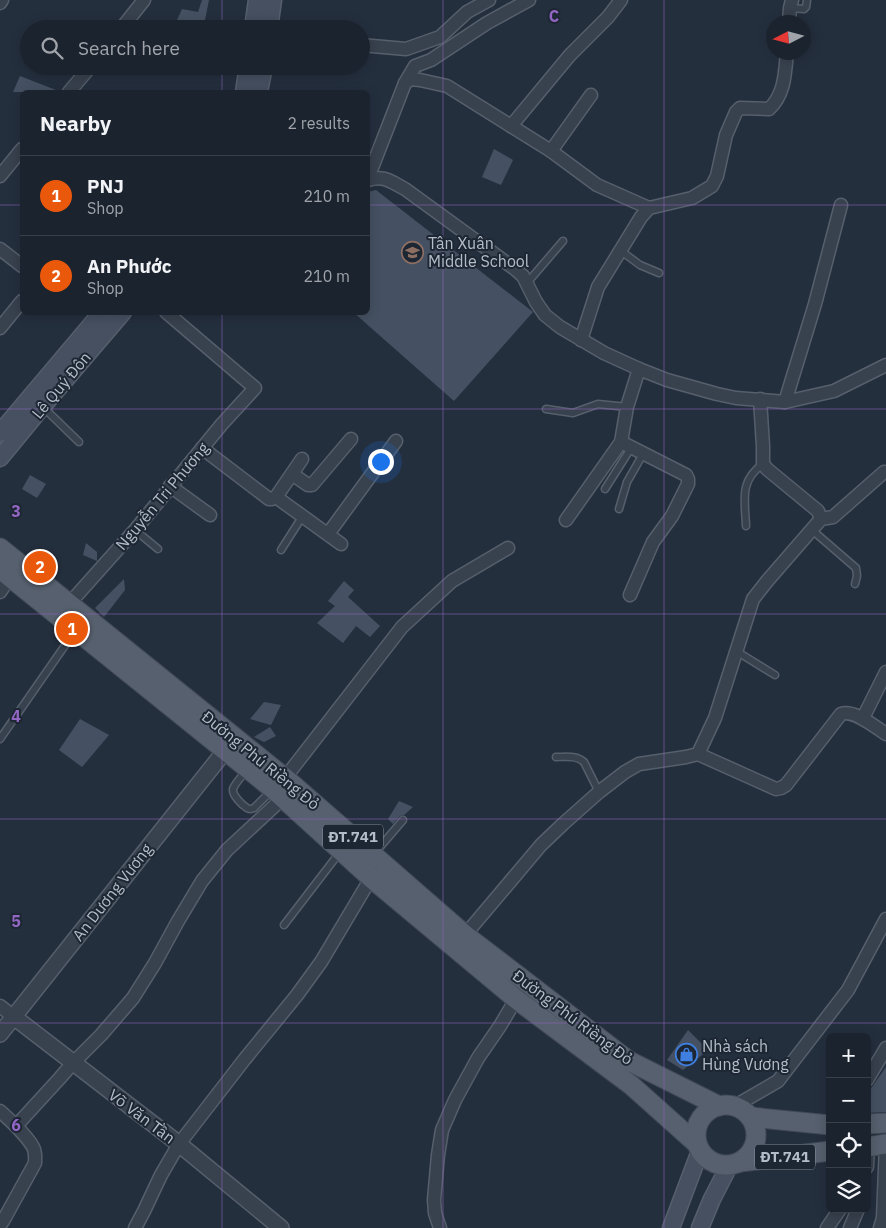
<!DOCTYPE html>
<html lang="en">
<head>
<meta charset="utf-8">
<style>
  :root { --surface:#1b232e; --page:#282f3a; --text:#f1f3f6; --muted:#a0a4aa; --line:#39404a; --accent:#ea580c }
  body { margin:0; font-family:"IBM Plex Sans",sans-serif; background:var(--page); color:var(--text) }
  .controls { position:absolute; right:15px; bottom:15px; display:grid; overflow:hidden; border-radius:8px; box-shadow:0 2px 12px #0003 }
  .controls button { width:45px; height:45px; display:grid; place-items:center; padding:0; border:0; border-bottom:1px solid var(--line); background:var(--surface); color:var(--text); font:25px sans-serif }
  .compass { position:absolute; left:766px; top:15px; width:45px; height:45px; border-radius:50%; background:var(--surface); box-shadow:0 2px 12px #0003; rotate:264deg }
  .you { position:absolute; left:380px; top:461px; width:18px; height:18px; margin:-12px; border:4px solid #fff; border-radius:50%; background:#1a73e8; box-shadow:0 0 0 8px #1a73e833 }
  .badge { display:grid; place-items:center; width:32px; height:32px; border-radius:50%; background:var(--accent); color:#fff; font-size:16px; font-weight:700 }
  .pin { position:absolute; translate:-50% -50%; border:2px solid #fff; box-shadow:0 1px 5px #0006 }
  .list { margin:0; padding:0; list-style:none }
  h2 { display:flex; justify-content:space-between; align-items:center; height:65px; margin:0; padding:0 20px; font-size:21px }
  h2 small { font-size:16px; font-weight:400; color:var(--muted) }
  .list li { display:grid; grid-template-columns:32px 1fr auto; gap:15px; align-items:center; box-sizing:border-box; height:80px; padding:0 20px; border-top:1px solid var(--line) }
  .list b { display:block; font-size:19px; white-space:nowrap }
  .list p { margin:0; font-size:16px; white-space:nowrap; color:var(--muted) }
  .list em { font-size:16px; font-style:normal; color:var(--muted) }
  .icon { flex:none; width:28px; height:28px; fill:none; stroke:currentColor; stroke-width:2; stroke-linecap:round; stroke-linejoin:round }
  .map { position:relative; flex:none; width:886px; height:1228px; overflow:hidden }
  .search { position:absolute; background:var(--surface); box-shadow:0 2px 12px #0003; left:20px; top:20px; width:350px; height:55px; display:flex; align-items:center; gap:12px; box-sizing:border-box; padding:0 18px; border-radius:28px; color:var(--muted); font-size:19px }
  .panel { position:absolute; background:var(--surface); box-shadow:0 2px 12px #0003; left:20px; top:90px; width:350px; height:225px; border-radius:8px }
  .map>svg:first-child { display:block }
  .building { fill:#455162 }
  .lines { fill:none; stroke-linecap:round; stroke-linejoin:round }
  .service-casing { stroke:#565f6c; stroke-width:9 }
  .minor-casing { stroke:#565f6c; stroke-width:15 }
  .tertiary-casing { stroke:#565f6c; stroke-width:18 }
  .secondary-casing { stroke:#565f6c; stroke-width:19 }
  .primary-casing { stroke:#414a57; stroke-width:21 }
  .service { stroke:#38414e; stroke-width:6 }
  .minor { stroke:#38414e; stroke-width:12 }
  .tertiary { stroke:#38414e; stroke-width:15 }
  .secondary { stroke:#465061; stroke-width:16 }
  .primary { stroke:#56606e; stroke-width:19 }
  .grid { fill:none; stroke:#9266c3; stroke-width:1; stroke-opacity:0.55 }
  .labels { text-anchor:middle; stroke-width:4; stroke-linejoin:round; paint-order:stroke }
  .shield { fill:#1d2633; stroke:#878f9c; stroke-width:1 }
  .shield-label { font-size:15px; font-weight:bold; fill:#b4bcc9 }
  .poi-label { font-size:16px; fill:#b4bcc9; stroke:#1d2633; text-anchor:start }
  .street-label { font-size:16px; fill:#b4bcc9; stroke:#1d2633 }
  .grid-label { font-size:16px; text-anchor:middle; font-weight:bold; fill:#9266c3; stroke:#1d2633; stroke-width:4; stroke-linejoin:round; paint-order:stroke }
</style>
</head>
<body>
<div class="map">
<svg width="886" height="1228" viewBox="0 0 886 1228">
  <rect width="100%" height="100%" fill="#242f3e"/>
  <g class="building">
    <polygon points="202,0 209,0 205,20 216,29 173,29 182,9 198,12"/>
    <polygon points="20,76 61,92 13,92"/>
    <polygon points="494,149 513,160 501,185 482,177"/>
    <polygon points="376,190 533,312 454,401 353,312 368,312 368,192"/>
    <polygon points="30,475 46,484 37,498 22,489"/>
    <polygon points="86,543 97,552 97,561 83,555"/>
    <polygon points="124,579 125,590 104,617 95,608"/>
    <polygon points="344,581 354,590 348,597 380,626 370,637 356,626 343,643 317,623 335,606 328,601"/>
    <polygon points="264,702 281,705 271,725 250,719"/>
    <polygon points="80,719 109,735 82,767 59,750"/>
    <polygon points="270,727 276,736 264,742 254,737"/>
    <polygon points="399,801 413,807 404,815 400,816 393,824 388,819"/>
    <polygon points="688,1030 708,1050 683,1070 667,1060"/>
    <polygon points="886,1067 886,1112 867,1113 867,1094"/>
  </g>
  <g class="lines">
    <defs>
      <g id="service">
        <polyline points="790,8 804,9 806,7 807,0"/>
        <polyline points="621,251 640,265 659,273"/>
        <polyline points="527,283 563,241"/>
        <polyline points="43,407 79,442"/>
        <polyline points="546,409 573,413 598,404 627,407"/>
        <polyline points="605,489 631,448"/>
        <polyline points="619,509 627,482 643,454"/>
        <path d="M 746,526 C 745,500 739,481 763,464"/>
        <polyline points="135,530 158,549"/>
        <polyline points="812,530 856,568 857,576 855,584"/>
        <polyline points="281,550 302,517"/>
        <polyline points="736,651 775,675"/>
        <polyline points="0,739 75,631"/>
        <path d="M 556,757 C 565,757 577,755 584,762 L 599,792"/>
        <path d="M 247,770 C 243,775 235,783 233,789 C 232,795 242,805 247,808 C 250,810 251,809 254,808 L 271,791"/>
        <polyline points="374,854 403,820"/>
        <polyline points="284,925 340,852"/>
      </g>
      <g id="minor">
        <polyline points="0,3 2,0"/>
        <polyline points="789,22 790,8 792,0"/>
        <polyline points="121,29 144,0"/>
        <polyline points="361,45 406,49 440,37 467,12 489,0"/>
        <polyline points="405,83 415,66 431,60 487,23 529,0"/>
        <polyline points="69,92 91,66"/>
        <polyline points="511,126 570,55 608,17 621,0"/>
        <polyline points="551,151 591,95"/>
        <polyline points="0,176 22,149"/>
        <polyline points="368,178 405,83 411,79 420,80 447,86 551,151 597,185 649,208"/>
        <path d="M 368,180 C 384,175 390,181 405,189 L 515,269 L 523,276 L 536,302 L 545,315 L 560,327 L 604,353 L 639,369 L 667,380 L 717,394 L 736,398 L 785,402 L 834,391 L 886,365"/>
        <polyline points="0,249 22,266"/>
        <polyline points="0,328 22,301"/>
        <path d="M 581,340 L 598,287 L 641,217 L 649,208 L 692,198 L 712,186 L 717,176 L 726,135 L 736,112 L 740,108 L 769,109 C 785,94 785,73 787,52"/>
        <polyline points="760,399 763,446 763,464 767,469 818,511 821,519"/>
        <polyline points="785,402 815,304 841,205"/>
        <polyline points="621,442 686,475 688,479 688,484 672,516 653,542 630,595"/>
        <polyline points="202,448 269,499 272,499 276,497 302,459"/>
        <polyline points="292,474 308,485 312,485 351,439"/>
        <polyline points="170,486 210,515"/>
        <polyline points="276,497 341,544"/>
        <polyline points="566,520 621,442 627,407 639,369"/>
        <polyline points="328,534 396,441"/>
        <polyline points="0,592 10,577"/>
        <polyline points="69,604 135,530 222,424 255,388 166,312"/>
        <polyline points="863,718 886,672"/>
        <path d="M 698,754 L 776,789 L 781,788 L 786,785 L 841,714 C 854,709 875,727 886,734"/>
        <polyline points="285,778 402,627 452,581 508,548"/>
        <polyline points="465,935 541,845 563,824 599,792 625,772 639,764 686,757 698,754 715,718 753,599 768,580 821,519 833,517 884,472"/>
        <polyline points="0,1006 14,1017"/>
        <polyline points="867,1080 886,1048"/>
        <polyline points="735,1106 778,1081 848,990 886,919"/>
        <path d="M 0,1111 C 10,1120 27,1136 33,1147 C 36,1152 35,1158 35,1163 L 3,1221 L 0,1225"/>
        <polyline points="16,1126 59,1079 73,1063 101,1035 133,998 155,963 178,921 202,881 227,850 283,798"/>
        <polyline points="867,1167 868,1146"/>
        <polyline points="135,1228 144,1211 161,1175 179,1144 244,1060 297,995 321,962 371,878"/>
        <polyline points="440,1228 435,1213 434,1200 438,1155 442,1130 455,1100 478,1058 500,1026 516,999"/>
        <polyline points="827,1228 840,1209"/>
        <polyline points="850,1228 858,1209"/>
        <polyline points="880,1228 883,1218 886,1144"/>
      </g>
      <g id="tertiary">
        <polyline points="14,1017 179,1144 281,1228"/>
        <polyline points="0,1034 232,742"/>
      </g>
      <g id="secondary">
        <polyline points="253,29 257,0"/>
        <polyline points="269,29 273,0"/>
        <polyline points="244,92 248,66"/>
        <polyline points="259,92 264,66"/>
        <polyline points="0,433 102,312"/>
        <polyline points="0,458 42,407 123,312"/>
        <polyline points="671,1228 700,1151"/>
        <polyline points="700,1228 712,1199 729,1166"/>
      </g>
      <g id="primary">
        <polyline points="0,548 285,778 465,935 629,1061 719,1106"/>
        <polyline points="0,569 273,789 371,878 516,999 631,1085 697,1144"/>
        <circle cx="726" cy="1135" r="30"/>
        <polyline points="750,1117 830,1125"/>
        <polyline points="867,1124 886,1123"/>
        <polyline points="867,1147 886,1144"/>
        <polyline points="740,1162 830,1151"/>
      </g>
    </defs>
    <use href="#service" class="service-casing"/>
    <use href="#minor" class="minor-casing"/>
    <use href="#tertiary" class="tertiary-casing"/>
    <use href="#secondary" class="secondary-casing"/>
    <use href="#primary" class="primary-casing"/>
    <use href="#service" class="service"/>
    <use href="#minor" class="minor"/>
    <use href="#tertiary" class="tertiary"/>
    <use href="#secondary" class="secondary"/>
    <use href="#primary" class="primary"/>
  </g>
  <path class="grid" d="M 222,0 L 222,29M 443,0 L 443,1228M 664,0 L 664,1228M 222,66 L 222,92M 0,205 L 22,205M 368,205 L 886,205M 222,312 L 222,1228M 0,409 L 886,409M 0,614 L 886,614M 0,819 L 886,819M 0,1023 L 886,1023"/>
  <defs>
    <symbol id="school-ring" viewBox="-11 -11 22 22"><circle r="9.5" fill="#1d2633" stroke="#8d6e63" stroke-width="1.5"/><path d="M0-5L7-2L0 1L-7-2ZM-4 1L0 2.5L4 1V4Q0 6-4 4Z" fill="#8d6e63"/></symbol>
    <symbol id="shop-ring" viewBox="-11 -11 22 22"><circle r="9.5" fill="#1d2633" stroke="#3f7fe0" stroke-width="1.5"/><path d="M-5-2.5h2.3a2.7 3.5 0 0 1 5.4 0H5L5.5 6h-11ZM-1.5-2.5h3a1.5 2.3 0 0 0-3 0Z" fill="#3f7fe0"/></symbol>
  </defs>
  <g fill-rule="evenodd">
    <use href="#school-ring" x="400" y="240" width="25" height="25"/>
    <use href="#shop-ring" x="674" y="1042" width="25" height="25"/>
  </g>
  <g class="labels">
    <g class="shield">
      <rect x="323" y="824.5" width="60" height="25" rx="4"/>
      <rect x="755" y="1144.5" width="60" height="25" rx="4"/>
    </g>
    <g class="shield-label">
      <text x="353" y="842">ĐT.741</text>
      <text x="785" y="1162">ĐT.741</text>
    </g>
    <g class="poi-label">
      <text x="428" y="249">Tân Xuân<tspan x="428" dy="18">Middle School</tspan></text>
      <text x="702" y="1052">Nhà sách<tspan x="702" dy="18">Hùng Vương</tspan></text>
    </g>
    <g class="street-label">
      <text transform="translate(61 385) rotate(-50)" y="6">Lê Quý Đôn</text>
      <text transform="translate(162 496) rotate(-50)" y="6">Nguyễn Tri Phương</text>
      <text transform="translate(261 760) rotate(39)" y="6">Đường Phú Riềng Đỏ</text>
      <text transform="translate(112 892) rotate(-52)" y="6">An Dương Vương</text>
      <text transform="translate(573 1017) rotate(37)" y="6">Đường Phú Riềng Đỏ</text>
      <text transform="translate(142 1116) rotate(37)" y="6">Võ Văn Tần</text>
    </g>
  </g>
  <g class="grid-label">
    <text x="554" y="22">C</text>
    <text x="16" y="517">3</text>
    <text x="16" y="722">4</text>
    <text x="16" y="927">5</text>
    <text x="16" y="1131">6</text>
  </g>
</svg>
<div class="controls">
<button>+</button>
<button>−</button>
<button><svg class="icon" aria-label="locate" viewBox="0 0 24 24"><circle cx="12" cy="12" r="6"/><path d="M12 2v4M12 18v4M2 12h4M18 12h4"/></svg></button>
<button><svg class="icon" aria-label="layers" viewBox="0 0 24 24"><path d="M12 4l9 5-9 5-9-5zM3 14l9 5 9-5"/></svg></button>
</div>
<svg class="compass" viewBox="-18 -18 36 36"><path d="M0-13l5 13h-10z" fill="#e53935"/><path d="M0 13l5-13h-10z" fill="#a0a4aa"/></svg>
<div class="you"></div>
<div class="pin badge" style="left:72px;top:629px">1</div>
<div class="pin badge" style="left:40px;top:567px">2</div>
<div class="search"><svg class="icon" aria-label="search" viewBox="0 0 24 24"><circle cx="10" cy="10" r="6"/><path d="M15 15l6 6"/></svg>Search here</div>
<section class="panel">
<h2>Nearby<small>2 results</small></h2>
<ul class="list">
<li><span class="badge">1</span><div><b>PNJ</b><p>Shop</p></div><em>210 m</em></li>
<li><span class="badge">2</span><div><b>An Phước</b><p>Shop</p></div><em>210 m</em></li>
</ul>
</section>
</div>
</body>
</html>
